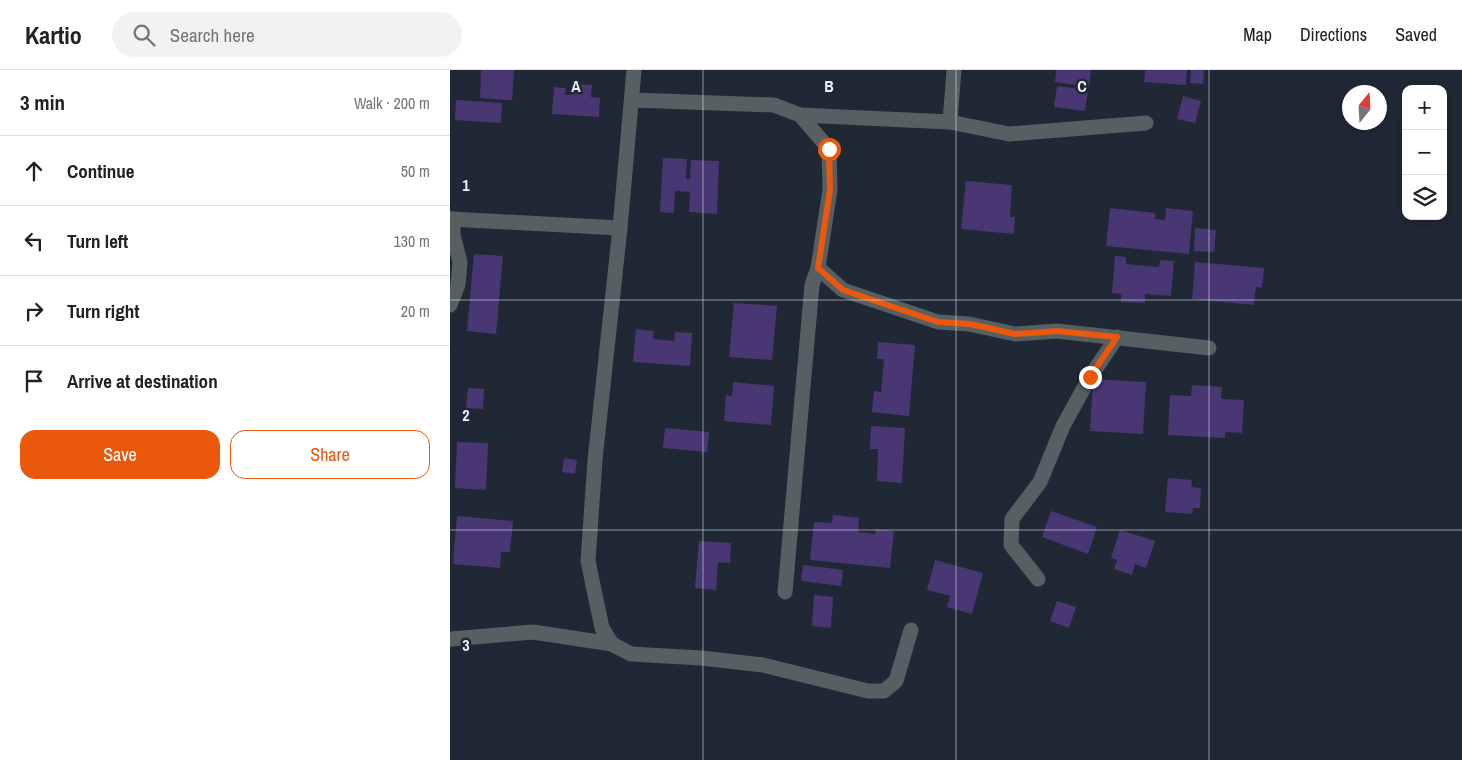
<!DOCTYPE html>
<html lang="en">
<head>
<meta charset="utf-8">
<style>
  :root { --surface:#fff; --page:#f2f2f2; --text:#202124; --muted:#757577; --line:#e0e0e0; --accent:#ea580c }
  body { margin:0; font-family:"Archivo Narrow",sans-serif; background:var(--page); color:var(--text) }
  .controls { position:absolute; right:15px; top:15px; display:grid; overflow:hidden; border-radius:10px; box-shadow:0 2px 8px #0003 }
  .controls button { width:45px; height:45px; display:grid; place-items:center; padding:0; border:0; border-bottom:1px solid var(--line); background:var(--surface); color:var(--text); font:25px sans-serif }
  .compass { position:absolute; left:892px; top:15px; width:45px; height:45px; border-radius:50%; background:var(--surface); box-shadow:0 2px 8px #0003; rotate:18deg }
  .stop { position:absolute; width:15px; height:15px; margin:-11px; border:4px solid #ea580c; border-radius:50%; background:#fff }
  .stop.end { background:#ea580c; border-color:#fff; box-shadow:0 1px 5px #0008 }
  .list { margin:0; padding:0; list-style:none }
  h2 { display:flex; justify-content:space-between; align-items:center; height:65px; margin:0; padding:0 20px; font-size:21px }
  h2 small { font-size:16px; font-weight:400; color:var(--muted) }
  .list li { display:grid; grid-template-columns:32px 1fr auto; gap:15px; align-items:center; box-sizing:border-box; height:70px; padding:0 20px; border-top:1px solid var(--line) }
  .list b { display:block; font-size:19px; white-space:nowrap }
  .list em { font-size:16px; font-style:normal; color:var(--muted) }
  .actions { display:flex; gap:10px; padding:15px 20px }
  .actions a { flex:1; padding:11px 0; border:1px solid var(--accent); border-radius:15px; text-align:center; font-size:18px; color:var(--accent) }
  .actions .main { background:var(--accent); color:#fff }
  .icon { flex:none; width:28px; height:28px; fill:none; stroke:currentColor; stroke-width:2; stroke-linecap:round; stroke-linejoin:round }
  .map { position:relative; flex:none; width:1012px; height:690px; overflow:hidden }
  header { display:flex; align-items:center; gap:30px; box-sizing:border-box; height:70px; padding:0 25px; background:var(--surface); border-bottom:1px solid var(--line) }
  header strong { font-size:24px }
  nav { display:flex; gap:28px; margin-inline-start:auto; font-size:18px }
  .search { width:350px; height:45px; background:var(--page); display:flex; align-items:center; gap:12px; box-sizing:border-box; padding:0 18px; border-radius:28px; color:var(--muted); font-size:19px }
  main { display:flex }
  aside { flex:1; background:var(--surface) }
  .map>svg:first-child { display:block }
  .building { fill:#483773 }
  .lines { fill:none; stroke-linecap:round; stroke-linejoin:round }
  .minor { stroke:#565f62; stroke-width:15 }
  .route { stroke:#ea580c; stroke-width:6 }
  .grid { fill:none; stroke:#ebf0f9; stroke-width:1; stroke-opacity:0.55 }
  .grid-label { font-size:16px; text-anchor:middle; font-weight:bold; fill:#ebf0f9; stroke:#202835; stroke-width:5; stroke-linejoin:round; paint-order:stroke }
</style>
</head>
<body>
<header>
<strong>Kartio</strong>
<div class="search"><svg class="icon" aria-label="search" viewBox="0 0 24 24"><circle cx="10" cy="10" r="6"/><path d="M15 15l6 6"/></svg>Search here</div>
<nav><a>Map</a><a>Directions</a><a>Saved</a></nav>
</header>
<main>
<aside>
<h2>3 min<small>Walk · 200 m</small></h2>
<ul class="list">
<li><svg class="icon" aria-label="ahead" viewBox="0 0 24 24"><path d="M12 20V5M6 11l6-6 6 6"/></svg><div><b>Continue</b></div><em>50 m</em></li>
<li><svg class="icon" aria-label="left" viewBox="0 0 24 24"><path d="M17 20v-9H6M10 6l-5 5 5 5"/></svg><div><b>Turn left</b></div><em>130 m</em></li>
<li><svg class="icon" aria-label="right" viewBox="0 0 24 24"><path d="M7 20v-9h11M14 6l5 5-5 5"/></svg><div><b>Turn right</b></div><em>20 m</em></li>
<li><svg class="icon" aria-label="arrive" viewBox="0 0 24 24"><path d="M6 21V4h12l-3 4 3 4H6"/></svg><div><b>Arrive at destination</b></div></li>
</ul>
<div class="actions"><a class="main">Save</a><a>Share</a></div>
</aside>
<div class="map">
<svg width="1012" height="690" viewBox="0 0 1012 690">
  <rect width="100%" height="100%" fill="#202835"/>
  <g class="building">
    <polygon points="31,0 64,0 62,30 30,28"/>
    <polygon points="606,0 641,0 639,17 605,12"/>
    <polygon points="695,0 737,0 736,15 694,12"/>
    <polygon points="741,0 754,0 753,14 740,13"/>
    <polygon points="121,14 142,15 141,27 150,28 149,47 102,44 104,17 116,18 115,25 120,25"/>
    <polygon points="607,16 638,20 635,41 604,37"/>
    <polygon points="733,26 751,31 745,53 727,49"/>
    <polygon points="6,30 52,33 51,53 5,50"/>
    <polygon points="213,88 237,89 236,109 240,109 241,90 269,91 267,144 239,142 240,122 225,121 224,143 210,142"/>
    <polygon points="516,111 562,115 560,147 565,147 564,164 511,159"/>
    <polygon points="660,138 705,143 705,149 715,150 716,138 743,141 739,184 656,176"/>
    <polygon points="745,158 766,160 764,182 744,181"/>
    <polygon points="24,184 53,186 46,264 17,261"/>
    <polygon points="665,186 676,187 676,194 709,197 710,190 724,191 721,226 695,224 695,233 671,232 671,224 662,223"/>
    <polygon points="745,192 814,198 812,218 806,217 804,235 742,229"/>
    <polygon points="284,233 327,236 322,290 279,287"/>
    <polygon points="186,259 204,261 203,269 224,271 225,262 242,263 240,296 183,292"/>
    <polygon points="428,272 465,275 459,346 422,342 424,321 431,322 434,289 427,289"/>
    <polygon points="643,309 696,312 693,364 640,361"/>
    <polygon points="283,312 324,316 321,355 274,351 276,325 282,326"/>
    <polygon points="742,315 772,317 771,329 794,330 792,363 775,362 775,368 718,365 720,325 741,326"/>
    <polygon points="18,318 34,319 33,339 16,338"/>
    <polygon points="421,356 455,358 452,413 427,411 428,379 420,379"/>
    <polygon points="215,358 259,362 257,382 213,378"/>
    <polygon points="7,372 38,373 36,420 5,418"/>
    <polygon points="114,388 127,390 125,404 112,402"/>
    <polygon points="718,408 742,410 741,417 751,418 750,438 743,438 742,444 715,442"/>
    <polygon points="601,441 647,457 638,484 592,467"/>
    <polygon points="383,445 409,448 408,462 425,464 426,459 444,461 440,498 360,490 364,452 382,453"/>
    <polygon points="7,446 63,451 60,482 51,482 50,498 3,494"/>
    <polygon points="670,460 705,471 696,498 685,494 682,505 664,499 667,490 661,488"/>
    <polygon points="249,471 281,473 280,493 268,492 266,520 245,518"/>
    <polygon points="485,490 533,503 522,544 497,537 500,526 477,520"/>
    <polygon points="353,495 393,500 391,516 351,511"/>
    <polygon points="364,525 383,527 381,558 362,556"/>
    <polygon points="607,531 626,537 619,558 600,551"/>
  </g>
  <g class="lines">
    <g class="minor">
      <polyline points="184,0 170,158 145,390 138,491 152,558 162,574 181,584 251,588 313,595 418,621 434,621 446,611 461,560"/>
      <polyline points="182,30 324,35 350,45 500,52 559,64 696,53"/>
      <polyline points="500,52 504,0"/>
      <polyline points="0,149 170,158"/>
      <polyline points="368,198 393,220 488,252 519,254 565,264 607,261 759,278"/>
      <polyline points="0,235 8,215 10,192 3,165 3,149"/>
      <polyline points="588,509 561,475 562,449 590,412 613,356 640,307 667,267"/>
      <polyline points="335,522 362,215 368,198 380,120 379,79 350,45"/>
      <polyline points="0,569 83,562 162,574"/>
    </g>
  </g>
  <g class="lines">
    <polyline class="route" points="379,79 380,120 368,198 393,220 488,252 520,254 565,264 607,261 667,267 640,307"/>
  </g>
  <path class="grid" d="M 253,0 L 253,690M 506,0 L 506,690M 759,0 L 759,690M 0,230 L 1012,230M 0,460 L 1012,460"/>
  <g class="grid-label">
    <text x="126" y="22">A</text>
    <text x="379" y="22">B</text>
    <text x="632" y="22">C</text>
    <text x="16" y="121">1</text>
    <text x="16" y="351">2</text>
    <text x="16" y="581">3</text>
  </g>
</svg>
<div class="controls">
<button>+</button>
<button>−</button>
<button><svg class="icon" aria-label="layers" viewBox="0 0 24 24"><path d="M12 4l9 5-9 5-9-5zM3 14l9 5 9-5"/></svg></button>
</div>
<svg class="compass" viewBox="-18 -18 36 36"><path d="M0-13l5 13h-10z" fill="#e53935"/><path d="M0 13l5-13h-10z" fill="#757577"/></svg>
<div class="stop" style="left:379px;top:79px"></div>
<div class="stop end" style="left:640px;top:307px"></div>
</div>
</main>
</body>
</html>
